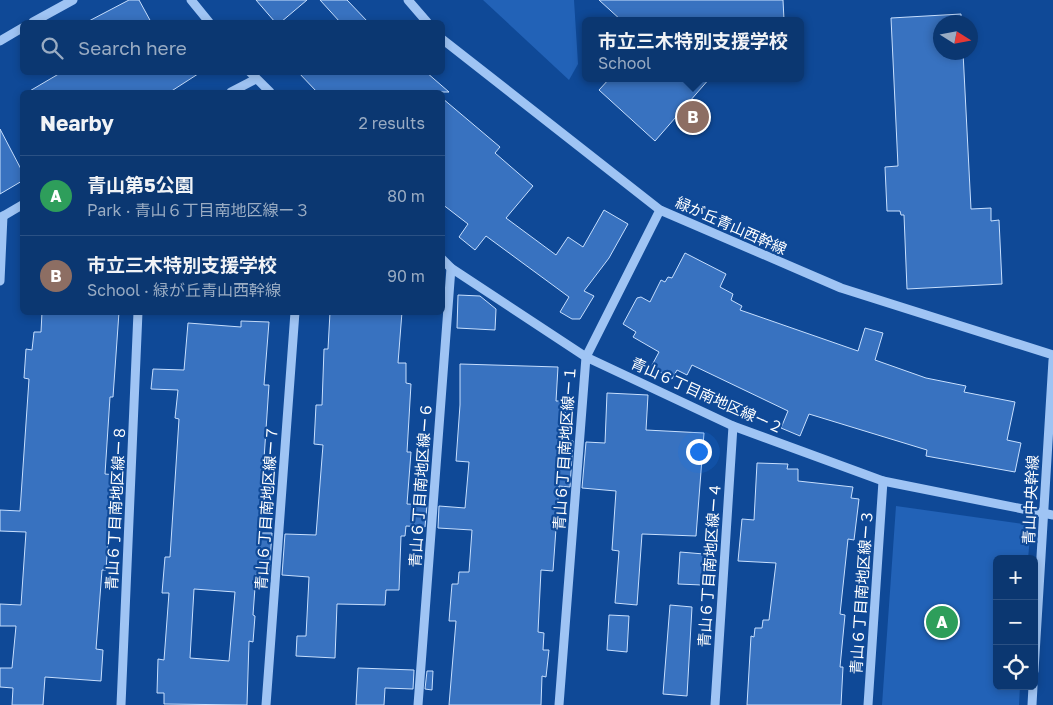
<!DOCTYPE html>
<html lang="en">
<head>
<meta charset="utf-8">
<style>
  :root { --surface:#0b3771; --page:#143f76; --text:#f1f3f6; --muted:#9aacc3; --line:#2b5184; --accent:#ffd463 }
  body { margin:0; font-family:"Golos Text","Noto Sans JP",sans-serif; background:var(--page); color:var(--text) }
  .controls { position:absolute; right:15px; bottom:15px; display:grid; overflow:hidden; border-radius:8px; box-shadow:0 2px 8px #0003 }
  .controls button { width:45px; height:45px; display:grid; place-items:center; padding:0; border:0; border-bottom:1px solid var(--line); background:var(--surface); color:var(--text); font:25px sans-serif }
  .compass { position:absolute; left:933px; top:15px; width:45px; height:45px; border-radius:50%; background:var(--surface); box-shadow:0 2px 8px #0003; rotate:101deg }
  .you { position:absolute; left:698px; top:451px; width:18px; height:18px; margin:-12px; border:4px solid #fff; border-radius:50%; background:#1a73e8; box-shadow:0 0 0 8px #1a73e833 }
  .badge { display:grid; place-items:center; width:32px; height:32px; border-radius:50%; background:var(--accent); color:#fff; font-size:16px; font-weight:700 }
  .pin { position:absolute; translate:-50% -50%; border:2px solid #fff; box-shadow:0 1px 5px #0006 }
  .popup { position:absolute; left:582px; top:17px; width:222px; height:65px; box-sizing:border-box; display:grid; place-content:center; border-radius:8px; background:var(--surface); filter:drop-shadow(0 1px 4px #0005); font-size:16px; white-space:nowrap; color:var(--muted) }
  .popup b { font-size:19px; color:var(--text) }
  .popup::after { content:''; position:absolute; left:50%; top:100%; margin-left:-10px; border:10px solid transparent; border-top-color:var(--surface) }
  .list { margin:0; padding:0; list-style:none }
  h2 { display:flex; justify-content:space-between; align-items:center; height:65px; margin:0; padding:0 20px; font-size:21px }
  h2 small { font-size:16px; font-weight:400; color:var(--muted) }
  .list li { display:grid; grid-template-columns:32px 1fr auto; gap:15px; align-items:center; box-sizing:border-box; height:80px; padding:0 20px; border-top:1px solid var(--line) }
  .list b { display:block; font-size:19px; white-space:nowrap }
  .list p { margin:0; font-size:16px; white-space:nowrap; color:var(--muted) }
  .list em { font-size:16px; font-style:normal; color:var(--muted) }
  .icon { flex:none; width:28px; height:28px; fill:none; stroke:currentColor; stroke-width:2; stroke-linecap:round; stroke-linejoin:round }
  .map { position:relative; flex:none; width:1053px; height:705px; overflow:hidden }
  .search { position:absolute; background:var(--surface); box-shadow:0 2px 8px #0003; left:20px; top:20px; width:425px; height:55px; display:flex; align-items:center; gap:12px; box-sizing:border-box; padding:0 18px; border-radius:8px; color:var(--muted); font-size:19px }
  .panel { position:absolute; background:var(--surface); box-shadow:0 2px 8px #0003; left:20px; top:90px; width:425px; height:225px; border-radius:8px }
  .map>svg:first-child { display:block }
  .green { fill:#2262b7 }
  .building { fill:#3872c0; stroke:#c7dffe; fill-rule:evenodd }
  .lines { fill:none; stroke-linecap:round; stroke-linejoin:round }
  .minor { stroke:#9fc4f4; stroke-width:9 }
  .labels { text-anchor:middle; stroke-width:4.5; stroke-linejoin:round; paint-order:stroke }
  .street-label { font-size:15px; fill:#fff; stroke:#0f4997 }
</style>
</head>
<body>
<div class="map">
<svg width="1053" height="705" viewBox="0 0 1053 705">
  <rect width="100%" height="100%" fill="#0f4997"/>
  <g class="green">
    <polygon points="483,0 574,0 578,64 569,80"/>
    <polygon points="896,506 1031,525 1028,559 997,559 997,686 1020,686 1019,705 882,705"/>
  </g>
  <g class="building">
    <polygon points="129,0 139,0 151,22 87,22"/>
    <polygon points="256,0 307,0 281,22 275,22"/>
    <polygon points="320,0 347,0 368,22 340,22"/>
    <polygon points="599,0 783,0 784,20 622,21"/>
    <polygon points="961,14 961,22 940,22 940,52 963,52 971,209 991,208 991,221 999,220 1002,284 907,289 904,215 901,215 900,211 887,211 885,167 898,166 891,18"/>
    <polygon points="62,72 201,72 170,92 28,92"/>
    <polygon points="298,72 426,72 449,92 317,92"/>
    <polygon points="610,78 710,78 655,141 599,90"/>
    <polygon points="442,98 500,147 495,153 533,186 506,218 556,255 568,237 583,247 604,210 628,224 609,258 584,291 594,296 580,319 572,319 560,312 569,297 486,236 475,250 459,237 468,224 442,204"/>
    <polygon points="0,129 22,171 22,181 0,194"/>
    <polygon points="685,253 726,274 720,287 733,294 731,300 742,306 740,310 858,351 865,328 883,333 875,360 926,378 966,386 964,392 1015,402 1007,440 1021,443 1015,472 926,456 927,450 809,414 800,436 781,428 788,411 692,365 687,375 677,370 672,379 651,367 659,352 633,337 636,332 623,324 637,298 641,297 650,302 661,280 665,282 668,277 672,278"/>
    <polygon points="458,295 480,296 496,309 495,330 457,328"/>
    <polygon points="42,312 119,312 113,397 110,397 105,474 117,475 115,498 111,498 106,570 102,570 96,649 103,650 101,681 45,677 43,705 12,705 13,688 0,687 0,668 12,668 16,626 0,626 0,604 21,605 26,532 0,531 0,510 20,511 29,379 24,378 26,349 32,350 34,332 41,332"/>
    <polygon points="330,312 402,312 398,363 406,363 406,383 411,384 407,452 411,452 407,504 427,505 425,527 406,526 405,536 401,536 399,590 386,590 385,605 337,604 335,658 296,656 297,636 306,636 309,577 282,575 285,534 316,535 323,445 314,444 316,405 322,405 324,349 328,349"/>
    <path d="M 241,321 L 269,322 L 264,385 L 269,385 L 259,533 L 272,533 L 269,574 L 256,574 L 253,615 L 255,616 L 253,642 L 249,641 L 247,705 L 164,704 L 164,693 L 157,693 L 158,659 L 164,660 L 169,593 L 162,593 L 165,557 L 170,557 L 179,419 L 175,418 L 178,390 L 151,389 L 153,369 L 184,370 L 188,323 L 241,327 ZM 194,589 L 235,592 L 229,661 L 190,658 Z"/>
    <polygon points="460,364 558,367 556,401 566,401 563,441 573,441 570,487 559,486 553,571 541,570 538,632 544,633 543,650 549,650 546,677 542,676 541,705 449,705 456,621 449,621 452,584 458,584 459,572 469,572 472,530 438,528 439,506 465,508 469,462 456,461 460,405"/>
    <polygon points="607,393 648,395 646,430 704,433 696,536 642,534 637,605 615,603 619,551 612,550 616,491 582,488 586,442 605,443"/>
    <polygon points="757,463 788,464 787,469 798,469 798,481 853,487 851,498 859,499 854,540 848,539 840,614 845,615 840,667 843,667 841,705 747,705 751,636 754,637 755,628 762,628 763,620 769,620 776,563 738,561 742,519 754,520"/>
    <polygon points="680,552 704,554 702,585 678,584"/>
    <polygon points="670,605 692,607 687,696 663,694"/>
    <polygon points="609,615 629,616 627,652 607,650"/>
    <polygon points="358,668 414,670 413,689 385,688 384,705 356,705"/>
    <polygon points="427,671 433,671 432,690 425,689"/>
  </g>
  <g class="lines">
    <g class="minor">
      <polyline points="191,0 209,22"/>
      <polyline points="408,0 427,22"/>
      <polyline points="33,22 73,0"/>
      <polyline points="442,39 660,210 841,288 1053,355"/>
      <polyline points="0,41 22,28"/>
      <polyline points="250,72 270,92"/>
      <polyline points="231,92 256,79"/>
      <polyline points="0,218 22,205"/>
      <polyline points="442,259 451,268 586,357 733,426 883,481 1053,515"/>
      <polyline points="0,281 3,216"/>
      <polyline points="1034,671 1053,360"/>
      <polyline points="121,705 138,312"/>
      <polyline points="266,705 295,312"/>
      <polyline points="418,705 451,268"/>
      <polyline points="559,705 586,357 660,210"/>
      <polyline points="715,705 733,426"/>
      <polyline points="868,705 883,481"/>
      <polyline points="1032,705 1033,686"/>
    </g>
  </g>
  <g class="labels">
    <g class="street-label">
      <text transform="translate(731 226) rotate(24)" y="5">緑が丘青山西幹線</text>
      <text transform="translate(707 396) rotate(24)" y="5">青山６丁目南地区線ー２</text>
      <text transform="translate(565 448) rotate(-86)" y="5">青山６丁目南地区線ー１</text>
      <text transform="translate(421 485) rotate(-86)" y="5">青山６丁目南地区線ー６</text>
      <text transform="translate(1031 500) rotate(-87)" y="5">青山中央幹線</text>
      <text transform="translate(116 508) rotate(-87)" y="5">青山６丁目南地区線ー８</text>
      <text transform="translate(267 508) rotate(-86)" y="5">青山６丁目南地区線ー７</text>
      <text transform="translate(710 565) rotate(-86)" y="5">青山６丁目南地区線ー４</text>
      <text transform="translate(862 592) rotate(-86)" y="5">青山６丁目南地区線ー３</text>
    </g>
  </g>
</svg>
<div class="controls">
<button>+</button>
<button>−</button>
<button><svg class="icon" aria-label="locate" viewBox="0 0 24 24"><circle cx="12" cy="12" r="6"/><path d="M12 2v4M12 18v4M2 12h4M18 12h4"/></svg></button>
</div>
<svg class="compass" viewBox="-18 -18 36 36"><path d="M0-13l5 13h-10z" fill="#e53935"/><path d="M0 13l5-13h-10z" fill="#9aacc3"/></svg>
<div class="you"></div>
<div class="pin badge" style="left:942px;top:622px;background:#2e9e5b">A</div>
<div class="pin badge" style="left:693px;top:117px;background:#8d6e63">B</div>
<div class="popup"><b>市立三木特別支援学校</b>School</div>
<div class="search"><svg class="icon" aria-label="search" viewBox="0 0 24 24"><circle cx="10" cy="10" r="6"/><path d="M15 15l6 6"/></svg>Search here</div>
<section class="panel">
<h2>Nearby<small>2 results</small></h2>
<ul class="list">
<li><span class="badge" style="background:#2e9e5b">A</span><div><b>青山第5公園</b><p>Park · 青山６丁目南地区線ー３</p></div><em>80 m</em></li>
<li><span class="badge" style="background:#8d6e63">B</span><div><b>市立三木特別支援学校</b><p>School · 緑が丘青山西幹線</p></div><em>90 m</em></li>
</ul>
</section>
</div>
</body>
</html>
